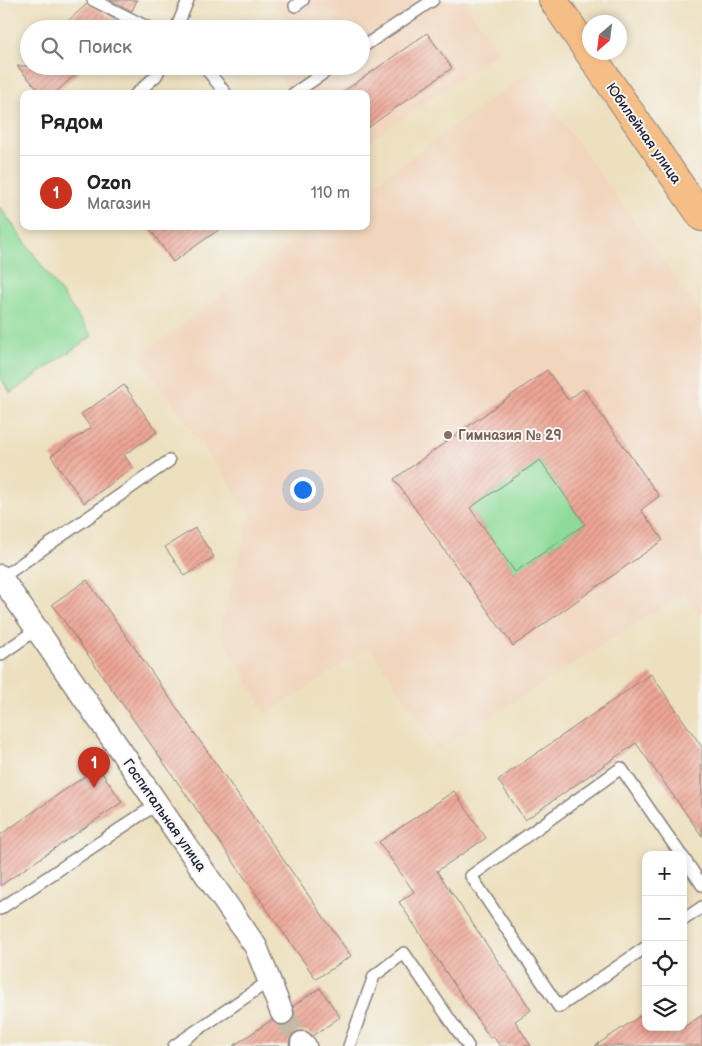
<!DOCTYPE html>
<html lang="ru">
<head>
<meta charset="utf-8">
<style>
  :root { --surface:#fff; --page:#f2f2f2; --text:#222; --muted:#767676; --line:#e0e0e0; --accent:#c8321e }
  body { margin:0; font-family:"Balsamiq Sans",sans-serif; background:var(--page); color:var(--text) }
  .controls { position:absolute; right:15px; bottom:15px; display:grid; overflow:hidden; border-radius:10px; box-shadow:0 2px 8px #0003 }
  .controls button { width:45px; height:45px; display:grid; place-items:center; padding:0; border:0; border-bottom:1px solid var(--line); background:var(--surface); color:var(--text); font:25px sans-serif }
  .compass { position:absolute; left:582px; top:15px; width:45px; height:45px; border-radius:50%; background:var(--surface); box-shadow:0 2px 8px #0003; rotate:208deg }
  .you { position:absolute; left:302px; top:489px; width:18px; height:18px; margin:-12px; border:4px solid #fff; border-radius:50%; background:#1a73e8; box-shadow:0 0 0 8px #1a73e833 }
  .badge { display:grid; place-items:center; width:32px; height:32px; border-radius:50%; background:var(--accent); color:#fff; font-size:16px; font-weight:700 }
  .pin { position:absolute; translate:-50% -41px; filter:drop-shadow(0 1px 2px #0008) }
  .pin::after { content:''; position:absolute; top:26px; width:18px; height:15px; background:inherit; clip-path:polygon(0 0,100% 0,50% 100%) }
  .list { margin:0; padding:0; list-style:none }
  h2 { display:flex; justify-content:space-between; align-items:center; height:65px; margin:0; padding:0 20px; font-size:21px }
  h2 small { font-size:16px; font-weight:400; color:var(--muted) }
  .list li { display:grid; grid-template-columns:32px 1fr auto; gap:15px; align-items:center; box-sizing:border-box; height:75px; padding:0 20px; border-top:1px solid var(--line) }
  .list b { display:block; font-size:19px; white-space:nowrap }
  .list p { margin:0; font-size:16px; white-space:nowrap; color:var(--muted) }
  .list em { font-size:16px; font-style:normal; color:var(--muted) }
  .icon { flex:none; width:28px; height:28px; fill:none; stroke:currentColor; stroke-width:2; stroke-linecap:round; stroke-linejoin:round }
  .map { position:relative; flex:none; width:702px; height:1046px; overflow:hidden }
  .search { position:absolute; background:var(--surface); box-shadow:0 2px 8px #0003; left:20px; top:20px; width:350px; height:55px; display:flex; align-items:center; gap:12px; box-sizing:border-box; padding:0 18px; border-radius:28px; color:var(--muted); font-size:19px }
  .panel { position:absolute; background:var(--surface); box-shadow:0 2px 8px #0003; left:20px; top:90px; width:350px; height:140px; border-radius:10px }
  .map>svg:first-child { display:block }
  .built { fill:#f1d5bd }
  .park { fill:#8edb99; stroke:#587e6a }
  .building { fill:url(#building-hatch); fill-rule:evenodd }
  .lines { fill:none; stroke-linecap:round; stroke-linejoin:round }
  .minor-tunnel { stroke:#c4baa5; stroke-width:22; stroke-dasharray:22 11; stroke-linecap:butt }
  .service-casing { stroke:#88817d; stroke-width:14 }
  .minor-casing { stroke:#88817d; stroke-width:25 }
  .primary-casing { stroke:#88817d; stroke-width:30 }
  .service { stroke:#fff; stroke-width:11 }
  .minor { stroke:#fff; stroke-width:22 }
  .primary { stroke:#f6be87; stroke-width:28 }
  .education-dot { fill:#8d6e63; stroke:#f6f6f2; stroke-width:2 }
  .labels { text-anchor:middle; stroke-width:4; stroke-linejoin:round; paint-order:stroke }
  .street-label { font-size:14px; fill:#22223b; stroke:#f6f6f2 }
  .education-label { font-size:14px; font-weight:bold; fill:#785e54; stroke:#f6f6f2; text-anchor:start }
</style>
</head>
<body>
<div class="map">
<svg width="702" height="1046" viewBox="0 0 702 1046">
  <defs>
    <pattern id="building-hatch" width="6" height="6" patternUnits="userSpaceOnUse" patternTransform="scale(1.25)"><rect width="6" height="6" fill="#eea695"/><path d="M-1 1l2-2M0 6l6-6M5 7l2-2" fill="none" stroke="#c0877b"/></pattern>
  </defs>
  <rect width="100%" height="100%" fill="#f6f6f2"/>
  <filter id="ink" filterUnits="userSpaceOnUse"><feTurbulence type="fractalNoise" baseFrequency=".02" numOctaves="2"/><feDisplacementMap in="SourceGraphic" scale="10" xChannelSelector="R" yChannelSelector="G"/><feConvolveMatrix kernelMatrix="1 2 1 2 8 2 1 2 1" color-interpolation-filters="sRGB"/></filter>
  <filter id="wash" filterUnits="userSpaceOnUse"><feTurbulence type="fractalNoise" baseFrequency=".0096" numOctaves="4" result="noise"/><feDisplacementMap in="SourceGraphic" scale="20" xChannelSelector="R" yChannelSelector="G"/><feGaussianBlur stdDeviation="1.12" result="paint"/><feColorMatrix in="noise" values="0 0 0 0 0 0 0 0 0 0 0 0 0 0 0 0 0 1.4 0 .05"/><feComposite in="paint" operator="in"/></filter>
  <g filter="url(#wash)">
    <rect width="100%" height="100%" fill="#ede0bf"/>
    <g class="built">
      <polygon points="272,0 463,0 499,51 366,144 366,94 292,94 276,70 281,66 361,66 361,29 292,29"/>
      <polygon points="527,73 702,315 702,617 684,593 438,750 370,647 266,714 219,631 251,514 139,356 316,226 366,226 366,190"/>
    </g>
    <g class="park">
      <polygon points="0,207 92,336 11,393 0,378"/>
      <polygon points="540,460 585,524 515,572 470,508"/>
    </g>
    <g id="blocks">
      <g class="building">
        <polygon points="110,0 137,0 132,11"/>
        <polygon points="87,4 126,25 124,29 59,29"/>
        <polygon points="427,33 452,68 366,129 366,94 340,94"/>
        <polygon points="17,66 85,66 54,94 42,94"/>
        <polygon points="148,226 224,226 173,262"/>
        <path d="M 547,370 L 568,400 L 583,389 L 659,496 L 641,510 L 663,540 L 513,646 L 394,479 ZM 540,460 L 585,524 L 515,572 L 470,508 Z"/>
        <polygon points="124,385 157,432 124,455 133,468 84,503 51,456 91,428 81,414"/>
        <polygon points="195,528 214,557 185,576 165,547"/>
        <polygon points="87,580 351,956 316,979 52,604"/>
        <polygon points="651,674 702,747 702,836 636,743 525,820 498,780"/>
        <polygon points="98,767 122,802 0,886 0,835"/>
        <polygon points="454,791 486,838 437,871 531,1010 515,1021 531,1046 500,1046 493,1036 490,1038 399,902 414,892 379,842"/>
        <polygon points="320,988 340,1017 313,1036 306,1031 298,1031 292,1034 290,1039 289,1046 233,1046 272,1020 280,1026 287,1025 292,1022 295,1015 293,1006"/>
        <polygon points="646,1012 646,1027 684,1027 702,1015 702,1046 595,1046"/>
      </g>
    </g>
  </g>
  <g filter="url(#ink)">
    <use href="#blocks" fill-opacity="0" stroke="#88817d" stroke-width="1"/>
    <g class="lines">
      <polyline class="minor-tunnel" points="282,1013 302,1043"/>
      <defs>
        <g id="service">
          <polyline points="93,0 151,29"/>
          <polyline points="295,6 303,0"/>
          <polyline points="176,29 188,0"/>
          <polyline points="361,48 433,0"/>
          <polyline points="204,66 226,94"/>
          <polyline points="136,94 156,76 161,66"/>
          <polyline points="293,94 334,66"/>
          <polyline points="1,578 169,461"/>
          <polyline points="0,655 37,629"/>
          <polyline points="683,857 702,885"/>
          <polyline points="0,909 157,804"/>
          <polyline points="683,920 702,907"/>
          <polyline points="646,947 559,1007 471,876 621,768 681,855"/>
          <polyline points="174,1046 269,981"/>
          <polyline points="349,1046 374,976 404,953 468,1046"/>
        </g>
        <g id="minor">
          <polyline points="0,576 256,947 282,1013"/>
          <polyline points="302,1043 305,1046"/>
        </g>
        <polyline id="primary" points="553,0 702,217"/>
      </defs>
      <use href="#service" class="service-casing"/>
      <use href="#minor" class="minor-casing"/>
      <use href="#primary" class="primary-casing"/>
      <use href="#service" class="service"/>
      <use href="#minor" class="minor"/>
      <use href="#primary" class="primary"/>
    </g>
  </g>
  <circle class="education-dot" cx="448" cy="435" r="5"/>
  <g class="labels">
    <g class="street-label">
      <text transform="translate(644 133) rotate(55)" y="5">Юбилейная улица</text>
      <text transform="translate(165 815) rotate(55)" y="5">Госпитальная улица</text>
    </g>
    <g class="education-label">
      <text x="458" y="440">Гимназия № 29</text>
    </g>
  </g>
</svg>
<div class="controls">
<button>+</button>
<button>−</button>
<button><svg class="icon" aria-label="locate" viewBox="0 0 24 24"><circle cx="12" cy="12" r="6"/><path d="M12 2v4M12 18v4M2 12h4M18 12h4"/></svg></button>
<button><svg class="icon" aria-label="layers" viewBox="0 0 24 24"><path d="M12 4l9 5-9 5-9-5zM3 14l9 5 9-5"/></svg></button>
</div>
<svg class="compass" viewBox="-18 -18 36 36"><path d="M0-13l5 13h-10z" fill="#e53935"/><path d="M0 13l5-13h-10z" fill="#767676"/></svg>
<div class="you"></div>
<div class="pin badge" style="left:94px;top:788px">1</div>
<div class="search"><svg class="icon" aria-label="search" viewBox="0 0 24 24"><circle cx="10" cy="10" r="6"/><path d="M15 15l6 6"/></svg>Поиск</div>
<section class="panel">
<h2>Рядом<small></small></h2>
<ul class="list">
<li><span class="badge">1</span><div><b>Ozon</b><p>Магазин</p></div><em>110 m</em></li>
</ul>
</section>
</div>
</body>
</html>
